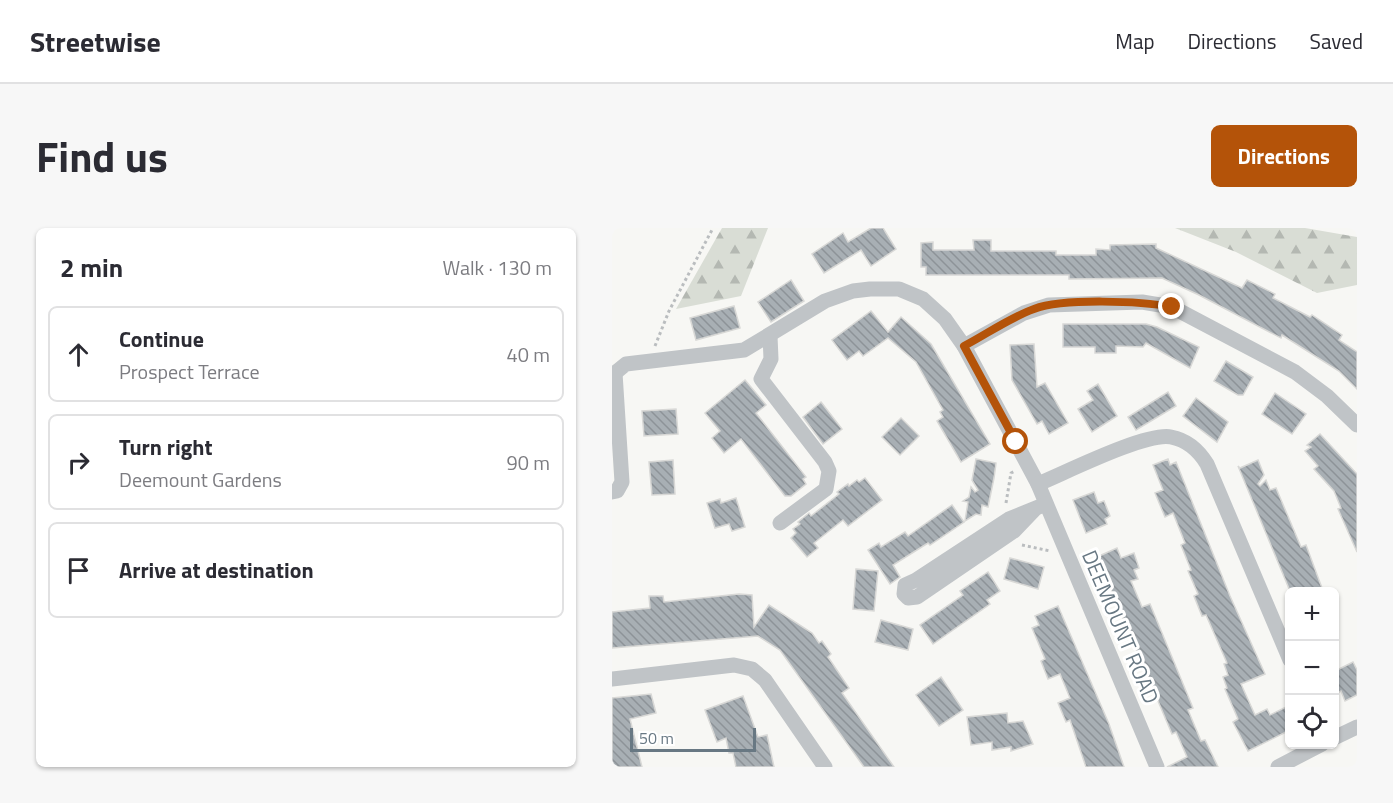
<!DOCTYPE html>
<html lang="en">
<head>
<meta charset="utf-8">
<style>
  :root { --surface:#fff; --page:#f7f7f7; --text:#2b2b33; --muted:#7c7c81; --line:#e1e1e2; --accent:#b45309 }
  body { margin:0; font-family:"Titillium Web",sans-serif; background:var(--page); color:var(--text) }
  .controls { position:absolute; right:18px; bottom:18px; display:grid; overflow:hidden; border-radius:9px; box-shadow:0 2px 4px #0004 }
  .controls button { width:54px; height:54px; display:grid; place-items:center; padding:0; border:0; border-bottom:2px solid var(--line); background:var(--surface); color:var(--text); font:30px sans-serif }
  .scale { position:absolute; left:18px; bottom:15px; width:126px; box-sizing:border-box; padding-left:6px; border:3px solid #687883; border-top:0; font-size:16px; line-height:21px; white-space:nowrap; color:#687883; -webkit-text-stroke:4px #fff; paint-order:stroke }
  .stop { position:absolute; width:18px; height:18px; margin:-14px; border:4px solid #b45309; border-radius:50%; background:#fff }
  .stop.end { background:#b45309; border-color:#fff; box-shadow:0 2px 6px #0008 }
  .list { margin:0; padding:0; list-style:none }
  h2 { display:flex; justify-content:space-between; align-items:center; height:78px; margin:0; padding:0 24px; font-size:26px }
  h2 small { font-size:20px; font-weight:400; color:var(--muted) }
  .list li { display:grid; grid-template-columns:39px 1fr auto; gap:18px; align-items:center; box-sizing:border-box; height:96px; margin:0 12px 12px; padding:0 12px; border:2px solid var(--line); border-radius:9px }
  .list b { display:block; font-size:22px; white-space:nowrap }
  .list p { margin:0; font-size:20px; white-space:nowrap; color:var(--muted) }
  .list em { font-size:20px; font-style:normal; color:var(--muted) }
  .icon { flex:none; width:33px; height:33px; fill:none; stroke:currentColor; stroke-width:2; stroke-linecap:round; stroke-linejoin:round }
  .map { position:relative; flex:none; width:745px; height:539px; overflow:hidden; border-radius:9px }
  header { display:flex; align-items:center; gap:36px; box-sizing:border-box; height:84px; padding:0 30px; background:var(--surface); border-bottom:2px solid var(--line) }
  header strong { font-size:28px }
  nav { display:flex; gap:33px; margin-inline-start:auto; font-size:21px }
  .intro { display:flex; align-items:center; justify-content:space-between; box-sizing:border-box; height:144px; padding:0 36px }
  h1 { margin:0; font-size:42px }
  .button { padding:15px 27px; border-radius:9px; background:var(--accent); color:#fff; font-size:21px; font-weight:700 }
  main { display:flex; gap:36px; padding:0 36px }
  aside { flex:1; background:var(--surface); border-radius:9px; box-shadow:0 2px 4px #0004 }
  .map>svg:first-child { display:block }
  .forest { fill:url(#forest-firs) }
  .building { fill:url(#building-back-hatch); stroke:#d8d8d6; stroke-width:1.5 }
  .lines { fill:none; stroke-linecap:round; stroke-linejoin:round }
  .path { stroke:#babdbf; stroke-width:3; stroke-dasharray:3 3; stroke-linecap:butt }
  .street { stroke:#c0c4c7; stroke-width:15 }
  .route { stroke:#b45309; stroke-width:8 }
  .labels { text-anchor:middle; stroke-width:6; stroke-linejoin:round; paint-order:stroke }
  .street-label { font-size:21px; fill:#687883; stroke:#fff }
</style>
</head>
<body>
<header>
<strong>Streetwise</strong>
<nav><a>Map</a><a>Directions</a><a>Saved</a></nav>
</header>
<div class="intro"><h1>Find us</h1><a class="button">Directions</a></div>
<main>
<aside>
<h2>2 min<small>Walk · 130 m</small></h2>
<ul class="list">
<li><svg class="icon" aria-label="ahead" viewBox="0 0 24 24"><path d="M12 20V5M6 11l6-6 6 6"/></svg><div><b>Continue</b><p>Prospect Terrace</p></div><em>40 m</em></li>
<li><svg class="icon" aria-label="right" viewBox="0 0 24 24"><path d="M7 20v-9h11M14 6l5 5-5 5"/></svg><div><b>Turn right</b><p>Deemount Gardens</p></div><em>90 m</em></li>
<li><svg class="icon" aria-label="arrive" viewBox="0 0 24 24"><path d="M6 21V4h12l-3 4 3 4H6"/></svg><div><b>Arrive at destination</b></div></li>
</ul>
</aside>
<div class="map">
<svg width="745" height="539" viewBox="0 0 745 539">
  <defs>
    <pattern id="forest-firs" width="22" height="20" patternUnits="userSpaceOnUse" patternTransform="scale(1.5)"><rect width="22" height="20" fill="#d9ddd5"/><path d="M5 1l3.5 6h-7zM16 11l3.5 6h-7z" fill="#b4b8b2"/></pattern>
    <pattern id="building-back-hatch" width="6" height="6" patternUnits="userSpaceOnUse" patternTransform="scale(1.5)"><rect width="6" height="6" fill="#a8afb4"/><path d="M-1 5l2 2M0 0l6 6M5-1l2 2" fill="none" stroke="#8d9398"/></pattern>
  </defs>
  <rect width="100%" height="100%" fill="#f7f7f4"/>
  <g class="forest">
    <polygon points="110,0 156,0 129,68 64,81"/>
    <polygon points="563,0 693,0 745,9 745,57 705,65 624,24"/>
  </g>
  <g class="building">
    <polygon points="259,0 271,0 284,21 259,38 249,22 212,45 200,26 231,5 236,14"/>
    <polygon points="361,12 379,12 379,23 444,23 444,27 484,27 484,21 498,22 498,17 544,16 544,20 630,60 635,52 663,66 661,70 698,89 700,87 730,107 727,112 745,124 745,161 727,143 670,107 669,110 587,67 550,50 457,51 457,47 314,47 314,39 309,39 309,15 321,14 321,22 362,22"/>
    <polygon points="179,52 192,73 159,94 146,74"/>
    <polygon points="122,78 128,100 84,112 78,90"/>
    <polygon points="259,83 276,104 289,89 319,116 378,216 349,234 325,193 331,189 328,184 331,182 304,134 276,110 251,128 247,123 235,132 220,112"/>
    <polygon points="451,96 534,96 545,99 587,119 578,140 534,115 531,119 504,118 504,125 483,125 483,119 451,119"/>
    <polygon points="422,116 425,159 433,155 456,195 437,206 430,193 425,196 400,152 398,117"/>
    <polygon points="614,133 641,149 631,167 626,167 602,153"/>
    <polygon points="133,152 154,177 144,185 194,249 191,251 194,256 179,268 173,268 129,211 112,225 100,210 108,203 93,185"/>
    <polygon points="486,156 505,188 480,204 466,181 481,172 475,163"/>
    <polygon points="556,164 564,178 524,202 516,189"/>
    <polygon points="663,165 694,186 680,206 650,186"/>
    <polygon points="584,170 616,194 605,214 571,188"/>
    <polygon points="209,174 230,201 211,216 191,189"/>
    <polygon points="64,181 66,206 32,208 30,183"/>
    <polygon points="289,190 307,208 288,227 270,209"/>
    <polygon points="708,206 745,246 745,324 726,281 729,280 722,263 702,241 706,238 693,223 699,219 695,217"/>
    <polygon points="364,231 384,235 382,250 376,279 370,277 369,287 364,286 353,293 356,274 351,273 357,269 359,259 363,264 366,262 360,252"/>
    <polygon points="556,231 558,237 564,234 618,368 653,446 629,456 643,487 655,481 658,487 678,477 678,502 636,523 621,494 626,491 613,461 615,460 611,449 616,447 612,436 615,435 594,387 590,388 582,368 586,366 576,343 579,342 569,317 573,315 561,285 553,289 543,265 551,262 541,237"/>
    <polygon points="61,232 63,266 40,267 37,234"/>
    <polygon points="646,232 652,247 646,256 648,258 654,252 658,262 664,260 689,319 694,317 710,360 701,363 678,363 626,238 628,240"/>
    <polygon points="253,250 270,272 236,298 231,292 202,315 206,320 195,329 179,310 184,305 181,301 188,296 186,294 197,285 199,288 227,266 225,264 236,256 237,258 245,252 247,254"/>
    <polygon points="482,264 486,275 492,273 498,288 493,291 495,296 474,305 461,272"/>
    <polygon points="124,270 133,299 120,303 117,296 103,300 95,275 108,271 109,275"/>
    <polygon points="340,277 352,294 318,317 316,315 281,337 288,349 278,356 256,322 267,315 269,319 293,304 296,308"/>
    <polygon points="505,320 509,330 522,325 527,340 522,342 526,351 519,353 530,379 538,376 581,480 576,482 589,513 593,512 606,539 555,539 575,529 564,504 560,506 485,329"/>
    <polygon points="398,330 432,339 426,361 392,351"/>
    <polygon points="244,341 266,343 262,383 241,381"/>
    <polygon points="376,344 388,363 375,372 378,376 321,416 308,397 351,367 348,363"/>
    <polygon points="127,366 140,367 142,399 157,377 200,405 207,415 210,413 219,426 216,429 237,460 230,465 282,539 252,539 168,422 146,408 0,420 0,384 38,380 37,368 51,368 52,374"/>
    <polygon points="446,378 497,496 512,539 474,539 458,492 454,494 446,475 458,470 448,446 436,451 429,433 433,431 420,400 427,397 423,388"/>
    <polygon points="269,392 301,401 296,422 263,414"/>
    <polygon points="741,434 745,442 745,467 733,473 729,463 723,466 723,443"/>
    <polygon points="329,449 351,482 327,498 304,467"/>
    <polygon points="39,466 44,485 18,491 30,539 0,539 0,470"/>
    <polygon points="131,468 146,509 155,507 162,539 124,539 121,525 117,525 114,510 105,514 93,482"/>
    <polygon points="395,485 396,495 411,493 421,516 399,523 399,519 380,522 380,514 359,517 355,489"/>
  </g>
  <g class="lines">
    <g class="path">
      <polyline points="43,118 57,83 101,0"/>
      <polyline points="394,275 399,245 403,243"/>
      <polyline points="410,317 438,323"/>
    </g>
    <g class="street">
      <polyline points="158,108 159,131 149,151 213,234 217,243 214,261 168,295"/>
      <polyline points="352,118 412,85 437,77 530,74 560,79 683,144 715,168 745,197"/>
      <polyline points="0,145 3,145 14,136 132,122 213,73 241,63 258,61 287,61 311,71 333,91 352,118 426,256 545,539"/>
      <path d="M 426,256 C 453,245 534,204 559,209 C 575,212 587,223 595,236 L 678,432"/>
      <polyline points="0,264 5,263 10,254 3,145"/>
      <polyline points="423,281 402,303 305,369 296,370 292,366 293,357 304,352 397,291 434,276"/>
      <polyline points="0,451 122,437 140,441 153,452 213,539"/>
      <polyline points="722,510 745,499"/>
      <polyline points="666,539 710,516"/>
    </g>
  </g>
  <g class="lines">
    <path class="route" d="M 404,214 L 352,118 C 375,106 397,90 422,81 C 451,70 529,73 560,79"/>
  </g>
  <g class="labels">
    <g class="street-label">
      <text transform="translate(508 399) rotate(67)" y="7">DEEMOUNT ROAD</text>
    </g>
  </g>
</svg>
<div class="controls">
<button>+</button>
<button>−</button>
<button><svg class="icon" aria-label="locate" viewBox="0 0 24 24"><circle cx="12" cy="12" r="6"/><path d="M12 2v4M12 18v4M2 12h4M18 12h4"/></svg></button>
</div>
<div class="scale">50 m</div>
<div class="stop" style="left:404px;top:214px"></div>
<div class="stop end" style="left:560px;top:79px"></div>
</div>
</main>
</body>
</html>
